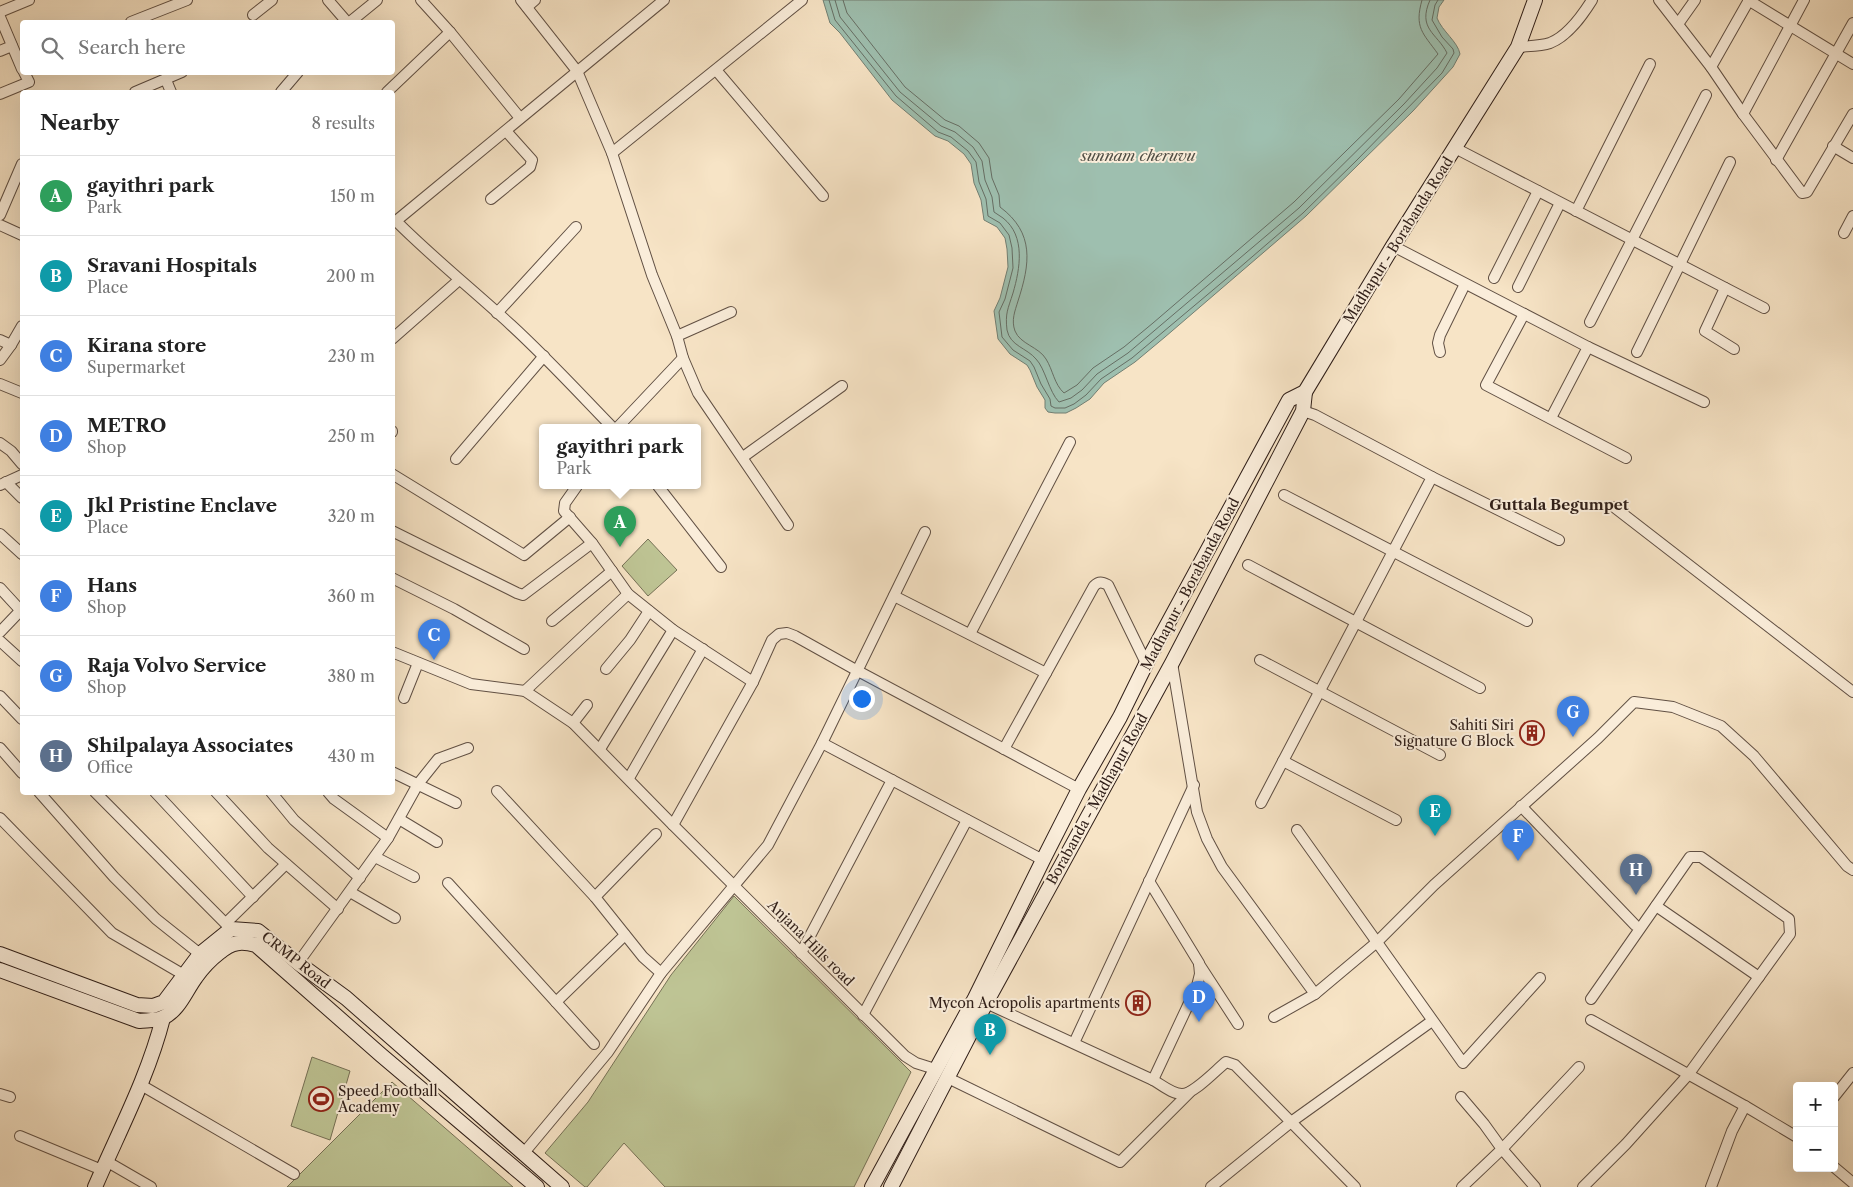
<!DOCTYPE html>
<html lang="en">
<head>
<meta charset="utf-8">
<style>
  :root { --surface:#fff; --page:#f2f2f2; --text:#222; --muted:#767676; --line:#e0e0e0; --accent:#8f2418 }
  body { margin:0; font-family:"Libre Caslon Text",serif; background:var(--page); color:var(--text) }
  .controls { position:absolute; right:15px; bottom:15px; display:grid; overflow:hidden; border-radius:5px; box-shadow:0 5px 20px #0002 }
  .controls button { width:45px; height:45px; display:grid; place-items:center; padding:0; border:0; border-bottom:1px solid var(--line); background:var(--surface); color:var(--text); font:25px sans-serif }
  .you { position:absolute; left:861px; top:698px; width:18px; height:18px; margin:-12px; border:4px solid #fff; border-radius:50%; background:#1a73e8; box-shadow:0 0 0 8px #1a73e833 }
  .badge { display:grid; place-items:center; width:32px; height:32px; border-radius:50%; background:var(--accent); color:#fff; font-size:16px; font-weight:700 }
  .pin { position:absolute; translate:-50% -41px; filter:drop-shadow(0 1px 2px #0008) }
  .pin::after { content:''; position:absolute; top:26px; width:18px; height:15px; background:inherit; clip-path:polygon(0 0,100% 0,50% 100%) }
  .popup { position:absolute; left:539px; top:424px; width:162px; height:65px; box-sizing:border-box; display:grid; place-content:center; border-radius:5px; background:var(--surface); filter:drop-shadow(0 1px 4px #0005); font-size:16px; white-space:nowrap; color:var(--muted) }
  .popup b { font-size:19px; color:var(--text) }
  .popup::after { content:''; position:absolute; left:50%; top:100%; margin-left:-10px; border:10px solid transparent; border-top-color:var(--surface) }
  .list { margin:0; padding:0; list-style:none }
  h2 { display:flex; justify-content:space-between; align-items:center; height:65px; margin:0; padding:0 20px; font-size:21px }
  h2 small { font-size:16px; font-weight:400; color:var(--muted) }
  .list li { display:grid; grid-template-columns:32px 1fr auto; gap:15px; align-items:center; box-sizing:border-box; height:80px; padding:0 20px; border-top:1px solid var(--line) }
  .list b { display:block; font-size:19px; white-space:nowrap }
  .list p { margin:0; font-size:16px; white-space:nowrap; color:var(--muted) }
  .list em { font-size:16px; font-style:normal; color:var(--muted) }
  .icon { flex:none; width:28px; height:28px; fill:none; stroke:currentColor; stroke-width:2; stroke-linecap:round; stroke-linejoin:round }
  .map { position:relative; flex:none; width:1853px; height:1187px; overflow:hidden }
  .search { position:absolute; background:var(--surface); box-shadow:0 5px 20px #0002; left:20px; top:20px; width:375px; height:55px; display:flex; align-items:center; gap:12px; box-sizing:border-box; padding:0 18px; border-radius:5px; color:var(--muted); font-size:19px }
  .panel { position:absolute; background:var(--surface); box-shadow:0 5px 20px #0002; left:20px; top:90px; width:375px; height:705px; border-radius:5px }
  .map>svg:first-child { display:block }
  .green { fill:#bec494; stroke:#767156 }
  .water { fill:#9ebfaf; stroke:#727f73 }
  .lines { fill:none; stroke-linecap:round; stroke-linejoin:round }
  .shore { stroke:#666e64; stroke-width:1 }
  .street-casing { stroke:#615044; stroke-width:12 }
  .secondary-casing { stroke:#2f1e18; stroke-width:16 }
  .street { stroke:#faedda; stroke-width:10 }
  .secondary { stroke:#faedda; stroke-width:14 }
  .labels { text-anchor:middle; stroke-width:4; stroke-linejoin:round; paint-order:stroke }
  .street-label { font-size:14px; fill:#2f1e18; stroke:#faedda }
  .poi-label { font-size:14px; fill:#2f1e18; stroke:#faedda; text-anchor:end }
  .water-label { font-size:15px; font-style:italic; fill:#504e45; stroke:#faedda }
  .neighbourhood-label { font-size:15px; font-weight:bold; fill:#2f1e18; stroke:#faedda }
</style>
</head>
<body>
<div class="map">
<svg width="1853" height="1187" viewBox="0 0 1853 1187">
  <rect width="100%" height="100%" fill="#f7e4c6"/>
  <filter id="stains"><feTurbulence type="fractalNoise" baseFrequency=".004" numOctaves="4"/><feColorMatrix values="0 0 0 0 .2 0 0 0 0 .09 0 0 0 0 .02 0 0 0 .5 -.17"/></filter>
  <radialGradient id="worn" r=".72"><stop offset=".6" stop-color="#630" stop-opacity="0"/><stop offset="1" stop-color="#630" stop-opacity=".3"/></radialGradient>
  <g class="green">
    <polygon points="648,539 677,570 648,596 622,566"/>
    <polygon points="734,896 911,1072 854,1187 665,1187 624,1143 587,1187 585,1187 545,1153 588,1102 671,975"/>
    <polygon points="312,1057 350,1071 330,1140 291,1126"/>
    <polygon points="392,1082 513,1187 287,1187"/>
  </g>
  <path class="water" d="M 823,0 L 1444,0 L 1439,7 L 1437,18 C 1442,31 1458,42 1460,54 L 1453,67 L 1413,111 L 1306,216 L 1165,337 L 1135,362 L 1104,383 L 1090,399 L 1076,408 L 1066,413 L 1055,413 L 1048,412 L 1045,408 L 1045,400 L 1037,387 L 1030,370 L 1027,365 L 1010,354 L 998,339 L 994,311 L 1000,298 L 1008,267 L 1007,249 L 1005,238 L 997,227 L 984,220 L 981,200 L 974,183 L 971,164 L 964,154 L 948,141 L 935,136 L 892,100 L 840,33 L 830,23 Z"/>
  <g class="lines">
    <g class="shore">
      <polyline points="829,0 835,20 896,96 938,132 951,137 968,151 976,162 979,182 986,199 988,216 1000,223 1009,235 1012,248 1013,268 1005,299 999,312 1002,337 1013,350 1030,361 1034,367 1041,384 1050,399 1051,406 1055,408 1065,408 1074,404 1086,395 1101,379 1132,358 1238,269 1303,213 1356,161 1442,73 1454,53 1453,49 1442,37 1432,20 1435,5 1438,0"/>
      <path d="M 835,0 L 840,17 L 900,92 L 941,126 L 955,132 L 973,147 L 982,161 L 985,180 L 992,197 L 994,212 C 997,214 1000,216 1003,218 C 1026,236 1020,269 1013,293 C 1008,309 1005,313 1007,330 C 1010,346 1027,348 1036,359 C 1045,368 1049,392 1059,402 L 1071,398 L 1082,390 L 1097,374 L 1128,353 L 1299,208 L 1404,104 L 1437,68 L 1447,53 C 1437,33 1417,29 1430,0"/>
      <path d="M 843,0 L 847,13 L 905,87 L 945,120 L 959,126 L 979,143 L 989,158 L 992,178 L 999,195 L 1000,207 C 1035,233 1030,264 1018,301 C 1015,311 1011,320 1015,331 C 1020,344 1039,347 1046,359 C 1053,370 1054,384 1064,393 L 1077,385 L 1093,368 L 1124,347 L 1153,323 L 1294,202 L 1399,99 L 1438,54 C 1423,33 1414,28 1422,0"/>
    </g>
    <defs>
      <g id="street">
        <polyline points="328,0 347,22"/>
        <polyline points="421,0 450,32 520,118"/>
        <polyline points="521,0 577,71 612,153 652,275 677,336 683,358 698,393 788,525"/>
        <polyline points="1659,0 1711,67 1743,114 1802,193 1807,192 1853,114"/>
        <polyline points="1748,0 1853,64"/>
        <polyline points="527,7 535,0"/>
        <polyline points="0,12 29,0"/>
        <polyline points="253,15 272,0"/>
        <polyline points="0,17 22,69"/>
        <polyline points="131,22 187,0"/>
        <polyline points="350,22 377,0"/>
        <polyline points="1678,24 1695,0"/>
        <path d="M 1518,47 C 1529,46 1541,46 1550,43 C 1568,36 1582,16 1592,0"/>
        <polyline points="0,51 12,46"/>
        <polyline points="1711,67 1749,0"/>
        <polyline points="716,70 823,196"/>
        <polyline points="166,80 171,92"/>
        <polyline points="135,92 182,72"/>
        <polyline points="281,92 298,72"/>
        <polyline points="387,92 450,32"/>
        <polyline points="0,94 29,82 24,72"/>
        <polyline points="1743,114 1804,0"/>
        <polyline points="1833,146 1853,158"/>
        <polyline points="1455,148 1764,308"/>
        <polyline points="612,153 802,0"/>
        <polyline points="1776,160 1853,23"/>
        <polyline points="491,199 530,167 532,160 506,131"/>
        <polyline points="1576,211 1650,64"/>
        <polyline points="0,215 22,164"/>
        <polyline points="0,225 22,235"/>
        <polyline points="1844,233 1853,216"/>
        <polyline points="1393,246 1588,347 1704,402"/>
        <polyline points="1494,278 1538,191"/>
        <polyline points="1518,287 1560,203"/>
        <polyline points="1725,288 1705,331 1734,349"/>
        <polyline points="497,313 576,227"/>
        <polyline points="1524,314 1486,385 1626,458"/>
        <polyline points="1590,322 1706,95"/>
        <polyline points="677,336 731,312"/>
        <polyline points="392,339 459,280"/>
        <polyline points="0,340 11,345 0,360"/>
        <polyline points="11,345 22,326"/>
        <polyline points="1440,352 1438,343 1440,335 1465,284"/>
        <polyline points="1637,352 1730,162"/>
        <polyline points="0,384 22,393"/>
        <polyline points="1303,411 1315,415 1432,477 1559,540"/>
        <polyline points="1551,418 1588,347"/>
        <path d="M 613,428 C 579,393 547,358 511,325 C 473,290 433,258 396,221 L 664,0"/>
        <polyline points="617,428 683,358"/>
        <polyline points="392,431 392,432"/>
        <polyline points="0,443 11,451 22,464"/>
        <polyline points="743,457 842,386"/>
        <polyline points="456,459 544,356"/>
        <polyline points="392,474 524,555 570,517"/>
        <polyline points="6,482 22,498"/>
        <polyline points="0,485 22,475"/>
        <polyline points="577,486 565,503 564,511 592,543 628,594 673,630 753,682"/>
        <polyline points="658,486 721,567"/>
        <polyline points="1284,495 1527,621"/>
        <polyline points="1614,507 1853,692"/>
        <polyline points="392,531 517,593 523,595 592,543"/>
        <polyline points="0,534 22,554"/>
        <polyline points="1248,565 1480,688"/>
        <polyline points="392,578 454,609 524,649"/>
        <polyline points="0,588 22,612"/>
        <polyline points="894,596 1046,673"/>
        <polyline points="552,621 612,571"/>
        <polyline points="0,632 22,609"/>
        <polyline points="970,634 1070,442"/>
        <polyline points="0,641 22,661"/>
        <polyline points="392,652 471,684 525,691 573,723 673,825 753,682 772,640 779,634 787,633 795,636 856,670 1079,789"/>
        <polyline points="1260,660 1440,755"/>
        <polyline points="1172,663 1197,812 1207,839 1222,867 1315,994"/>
        <polyline points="606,669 630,640 649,611"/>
        <polyline points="525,691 628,594"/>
        <polyline points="0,696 22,719"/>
        <polyline points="404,698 418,663"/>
        <polyline points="573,723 587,705"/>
        <polyline points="822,743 1043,860"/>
        <polyline points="0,748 22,773"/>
        <polyline points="600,749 673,630"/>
        <path d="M 1004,749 L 1094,586 C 1099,581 1102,582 1108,585 L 1146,663"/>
        <polyline points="1283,761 1396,820"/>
        <polyline points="392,772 456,803"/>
        <polyline points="629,778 703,649"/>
        <polyline points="497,791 595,897 643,957 661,973"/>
        <polyline points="39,792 114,877 156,919 200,954"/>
        <polyline points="95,792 231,929"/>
        <polyline points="155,792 253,897"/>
        <polyline points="216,792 268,848 338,909"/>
        <polyline points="271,792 294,820 360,878"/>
        <polyline points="328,792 334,799 388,838 418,784 438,759 468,748"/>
        <polyline points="1261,803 1432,477"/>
        <polyline points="1521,806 1635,925"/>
        <polyline points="0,818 112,933 184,975"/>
        <polyline points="399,819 437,842"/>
        <polyline points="673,825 905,1056 916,1063 935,1069"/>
        <polyline points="1297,830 1463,1063 1540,978"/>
        <polyline points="375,857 414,877"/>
        <polyline points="1149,881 1199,963 1200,974 1197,986 1153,1080"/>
        <polyline points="448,883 594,1044"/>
        <polyline points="350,892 395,918"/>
        <polyline points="595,897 656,834"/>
        <polyline points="1656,906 1759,977"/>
        <polyline points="226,923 286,864"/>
        <polyline points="801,953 892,780"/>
        <polyline points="298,963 388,838"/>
        <polyline points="1199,964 1238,1024"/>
        <polyline points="556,1002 625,935"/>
        <path d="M 986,1003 L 1153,1080 C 1162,1085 1172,1094 1182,1094 C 1194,1094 1216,1070 1226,1062 L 1235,1065 L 1355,1187"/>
        <polyline points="863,1015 967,820"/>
        <polyline points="1274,1017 1315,994 1377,942 1434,885 1598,738 1634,702 1673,707 1721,726 1754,756 1847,866 1853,870"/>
        <polyline points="1591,1020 1745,1106 1797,1137"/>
        <polyline points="1074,1043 1194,785"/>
        <polyline points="948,1078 1120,1162 1190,1092"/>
        <polyline points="141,1085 294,1174"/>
        <polyline points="0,1094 10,1097"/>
        <polyline points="1461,1097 1484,1124 1502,1149 1535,1187"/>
        <polyline points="1834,1097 1853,1073"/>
        <polyline points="20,1136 102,1170"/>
        <polyline points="523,1154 608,1052 661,973 768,845 822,743 925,532"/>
        <polyline points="106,1161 151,1187"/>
        <polyline points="1834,1167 1853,1183"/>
        <polyline points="1211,1187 1291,1122 1432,1021"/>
        <polyline points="1462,1187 1502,1149 1579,1067"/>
        <polyline points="1583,1187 1626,1144 1688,1075 1790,934 1789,919 1701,857 1690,857 1591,999"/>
        <polyline points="1711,1187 1732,1131 1745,1106"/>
      </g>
      <g id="secondary">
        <polyline points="0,954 137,1005 153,1006 164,1002 200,954 231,929 258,931 298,963 346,998 562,1187"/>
        <path d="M 0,970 L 139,1021 C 146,1020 155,1021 162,1018 C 179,1011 186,990 196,977 C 203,967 211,959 220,952 C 232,942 241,941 256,945 L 381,1055 L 537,1187"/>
        <path d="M 95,1187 C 119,1131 148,1077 163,1018"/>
        <polyline points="872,1187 975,998 1043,860 1079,789 1120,717 1148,660 1289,400 1305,392 1393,246 1518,47 1535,0"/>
        <polyline points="891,1187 986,1003 1172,663 1303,411 1305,392"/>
      </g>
    </defs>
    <use href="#street" class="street-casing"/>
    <use href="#secondary" class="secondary-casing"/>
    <use href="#street" class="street"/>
    <use href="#secondary" class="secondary"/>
  </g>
  <defs>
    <symbol id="building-ring" viewBox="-11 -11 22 22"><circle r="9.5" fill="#faedda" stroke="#8f2418" stroke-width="1.5"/><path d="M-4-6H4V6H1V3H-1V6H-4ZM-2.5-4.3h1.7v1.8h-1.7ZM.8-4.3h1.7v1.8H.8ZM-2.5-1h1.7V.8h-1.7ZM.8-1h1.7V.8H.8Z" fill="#8f2418"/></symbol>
    <symbol id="stadium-ring" viewBox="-11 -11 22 22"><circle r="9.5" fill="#faedda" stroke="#8f2418" stroke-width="1.5"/><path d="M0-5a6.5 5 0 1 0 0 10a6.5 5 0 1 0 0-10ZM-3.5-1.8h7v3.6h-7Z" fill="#8f2418"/></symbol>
  </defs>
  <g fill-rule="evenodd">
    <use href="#building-ring" x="1518" y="719" width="28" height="28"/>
    <use href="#building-ring" x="1124" y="989" width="28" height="28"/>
    <use href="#stadium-ring" x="307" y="1085" width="28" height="28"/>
  </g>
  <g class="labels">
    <g class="street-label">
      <text transform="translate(1398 240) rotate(-58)" y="5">Madhapur - Borabanda Road</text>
      <text transform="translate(1190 584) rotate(-62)" y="5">Madhapur - Borabanda Road</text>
      <text transform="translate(1097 799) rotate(-61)" y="5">Borabanda - Madhapur Road</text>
      <text transform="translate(811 943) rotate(45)" y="5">Anjana Hills road</text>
      <text transform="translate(296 960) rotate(38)" y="5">CRMP Road</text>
    </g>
    <g class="poi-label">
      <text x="1514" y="730">Sahiti Siri<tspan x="1514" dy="16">Signature G Block</tspan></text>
      <text x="1120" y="1008">Mycon Acropolis apartments</text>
      <text x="338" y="1096" text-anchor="start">Speed Football<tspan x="338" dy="16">Academy</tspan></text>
    </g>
    <g class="water-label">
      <text x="1138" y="161">sunnam cheruvu</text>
    </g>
    <g class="neighbourhood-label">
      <text x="1559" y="510">Guttala Begumpet</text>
    </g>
  </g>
  <rect width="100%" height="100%" filter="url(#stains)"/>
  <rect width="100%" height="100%" fill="url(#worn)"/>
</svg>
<div class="controls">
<button>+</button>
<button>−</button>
</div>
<div class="you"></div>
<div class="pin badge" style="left:620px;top:547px;background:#2e9e5b">A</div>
<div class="popup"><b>gayithri park</b>Park</div>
<div class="pin badge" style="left:990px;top:1055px;background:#0f9aa8">B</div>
<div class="pin badge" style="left:434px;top:660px;background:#3f7fe0">C</div>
<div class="pin badge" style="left:1199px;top:1022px;background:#3f7fe0">D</div>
<div class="pin badge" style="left:1435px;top:836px;background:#0f9aa8">E</div>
<div class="pin badge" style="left:1518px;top:861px;background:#3f7fe0">F</div>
<div class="pin badge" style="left:1573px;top:737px;background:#3f7fe0">G</div>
<div class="pin badge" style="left:1636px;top:895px;background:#5c6f8a">H</div>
<div class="search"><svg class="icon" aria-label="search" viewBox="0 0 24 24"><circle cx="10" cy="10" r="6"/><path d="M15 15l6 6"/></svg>Search here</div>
<section class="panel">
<h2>Nearby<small>8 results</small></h2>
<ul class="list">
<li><span class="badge" style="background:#2e9e5b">A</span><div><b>gayithri park</b><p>Park</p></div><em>150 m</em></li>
<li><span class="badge" style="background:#0f9aa8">B</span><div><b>Sravani Hospitals</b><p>Place</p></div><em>200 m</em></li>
<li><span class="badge" style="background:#3f7fe0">C</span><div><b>Kirana store</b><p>Supermarket</p></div><em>230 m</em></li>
<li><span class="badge" style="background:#3f7fe0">D</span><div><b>METRO</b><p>Shop</p></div><em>250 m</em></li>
<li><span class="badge" style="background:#0f9aa8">E</span><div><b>Jkl Pristine Enclave</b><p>Place</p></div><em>320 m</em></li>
<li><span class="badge" style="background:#3f7fe0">F</span><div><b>Hans</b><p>Shop</p></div><em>360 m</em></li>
<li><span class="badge" style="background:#3f7fe0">G</span><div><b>Raja Volvo Service</b><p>Shop</p></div><em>380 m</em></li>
<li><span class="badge" style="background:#5c6f8a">H</span><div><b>Shilpalaya Associates</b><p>Office</p></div><em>430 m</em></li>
</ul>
</section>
</div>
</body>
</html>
